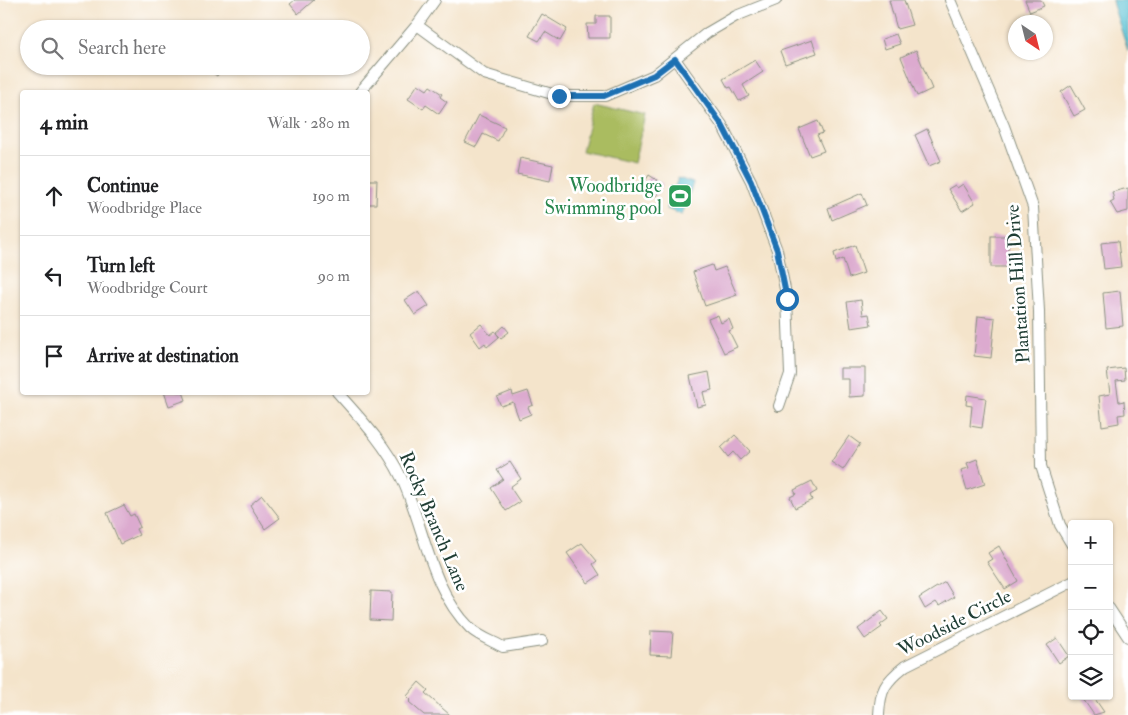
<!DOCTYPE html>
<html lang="en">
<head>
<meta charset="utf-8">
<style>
  :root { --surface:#fff; --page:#f6f6f6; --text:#202124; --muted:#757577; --line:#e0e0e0 }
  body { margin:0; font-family:"IM FELL Double Pica",serif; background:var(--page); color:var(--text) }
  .controls { position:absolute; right:15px; bottom:15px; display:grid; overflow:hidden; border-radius:5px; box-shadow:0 1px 4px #0004 }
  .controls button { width:45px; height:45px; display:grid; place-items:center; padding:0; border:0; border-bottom:1px solid var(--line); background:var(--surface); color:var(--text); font:25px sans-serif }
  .compass { position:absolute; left:1008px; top:15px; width:45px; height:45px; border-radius:50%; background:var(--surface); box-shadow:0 1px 4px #0004; rotate:145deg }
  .stop { position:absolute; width:15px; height:15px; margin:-11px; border:4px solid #1f6fb2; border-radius:50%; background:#fff }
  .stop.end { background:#1f6fb2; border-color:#fff; box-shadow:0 1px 5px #0008 }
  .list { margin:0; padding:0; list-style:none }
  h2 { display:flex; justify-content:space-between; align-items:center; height:65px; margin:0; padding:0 20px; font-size:21px }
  h2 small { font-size:16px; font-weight:400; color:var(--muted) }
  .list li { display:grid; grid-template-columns:32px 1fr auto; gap:15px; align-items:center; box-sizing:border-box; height:80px; padding:0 20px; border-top:1px solid var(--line) }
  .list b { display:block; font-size:19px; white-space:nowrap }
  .list p { margin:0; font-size:16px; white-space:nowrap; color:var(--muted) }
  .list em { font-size:16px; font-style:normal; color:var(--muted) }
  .icon { flex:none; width:28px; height:28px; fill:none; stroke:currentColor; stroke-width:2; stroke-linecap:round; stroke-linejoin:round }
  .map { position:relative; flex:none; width:1128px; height:715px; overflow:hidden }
  .search { position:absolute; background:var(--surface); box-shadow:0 1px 4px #0004; left:20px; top:20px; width:350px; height:55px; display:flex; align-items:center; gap:12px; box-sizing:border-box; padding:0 18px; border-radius:28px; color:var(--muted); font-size:19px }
  .panel { position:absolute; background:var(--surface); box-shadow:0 1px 4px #0004; left:20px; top:90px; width:350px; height:305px; border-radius:5px }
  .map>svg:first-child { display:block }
  .green { fill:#aabc60; stroke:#647c4a }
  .water { fill:#57c0d3; stroke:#3b7e84 }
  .building { fill:#dcaacf }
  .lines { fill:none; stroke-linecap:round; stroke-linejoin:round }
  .minor-casing { stroke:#8a9080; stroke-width:12 }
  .minor { stroke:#fff; stroke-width:10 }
  .route { stroke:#1f6fb2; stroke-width:6 }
  .labels { text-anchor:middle; stroke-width:5; stroke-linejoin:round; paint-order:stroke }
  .leisure-label { font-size:19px; fill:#27864d; stroke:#fff; text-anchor:end }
  .street-label { font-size:19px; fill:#1f3d34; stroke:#fff }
</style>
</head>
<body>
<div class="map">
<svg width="1128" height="715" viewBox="0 0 1128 715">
  <rect width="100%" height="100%" fill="#fff"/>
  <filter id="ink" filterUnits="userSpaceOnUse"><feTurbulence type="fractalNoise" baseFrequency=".02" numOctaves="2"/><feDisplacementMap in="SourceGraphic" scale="10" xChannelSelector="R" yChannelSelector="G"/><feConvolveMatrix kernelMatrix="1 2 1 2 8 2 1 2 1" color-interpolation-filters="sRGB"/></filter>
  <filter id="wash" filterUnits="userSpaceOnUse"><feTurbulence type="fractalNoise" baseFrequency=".0096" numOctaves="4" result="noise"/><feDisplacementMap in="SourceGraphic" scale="20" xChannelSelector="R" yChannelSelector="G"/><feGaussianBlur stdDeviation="1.12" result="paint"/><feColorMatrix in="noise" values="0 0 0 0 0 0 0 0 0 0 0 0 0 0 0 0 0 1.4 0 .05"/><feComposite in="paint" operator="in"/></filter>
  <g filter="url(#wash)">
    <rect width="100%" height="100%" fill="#f4e4cb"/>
    <polygon class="green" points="594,103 645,115 634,163 582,151"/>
    <g class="water">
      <polygon points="1112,0 1128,0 1128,51 1113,5"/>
      <polygon points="678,178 693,183 682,215 667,209"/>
    </g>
    <g id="blocks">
      <g class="building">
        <polygon points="295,0 314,0 298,14 290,4"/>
        <polygon points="889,0 904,0 912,25 897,29"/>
        <polygon points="1025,0 1041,0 1044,6 1030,12"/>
        <polygon points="542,14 567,29 560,41 545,32 539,41 529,36"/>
        <polygon points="596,16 610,16 610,38 588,38 587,24 596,24"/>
        <polygon points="896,34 900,44 885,49 882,39"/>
        <polygon points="812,40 817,53 785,64 780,51"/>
        <polygon points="916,50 932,89 917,96 901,57"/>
        <polygon points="755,60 763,72 743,85 749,96 739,101 731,87 728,88 723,79"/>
        <polygon points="203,66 224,66 217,76"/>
        <polygon points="418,84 427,90 430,86 442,94 440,97 447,102 439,114 426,105 423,109 408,99"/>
        <polygon points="1071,85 1085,110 1074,116 1061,92"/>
        <polygon points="479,115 505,127 498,141 483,134 476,147 465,142"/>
        <polygon points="818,121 823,133 817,135 824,151 810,156 799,129"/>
        <polygon points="927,129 941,161 929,166 915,135"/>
        <polygon points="520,158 553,165 550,181 517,174"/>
        <polygon points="649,175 663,184 656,196 642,186"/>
        <polygon points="368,180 377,180 376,204 368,204"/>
        <polygon points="963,184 975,203 962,211 948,189 955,185 957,188"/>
        <polygon points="1128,188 1128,211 1117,214 1110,202 1114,200 1112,192"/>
        <polygon points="862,193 867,205 832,220 828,208"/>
        <rect x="991" y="236" width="17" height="31"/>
        <polygon points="1118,241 1121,267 1104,269 1101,243"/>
        <polygon points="855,245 864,273 849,278 843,259 836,262 834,253"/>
        <polygon points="712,265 714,271 725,267 737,295 705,306 693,272"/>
        <polygon points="419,291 429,306 415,315 405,300"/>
        <polygon points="1120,291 1123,326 1106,328 1103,293"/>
        <polygon points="861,300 863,315 869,314 871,325 851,328 847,302"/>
        <polygon points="718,315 721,323 729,319 733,329 729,331 737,347 724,353 708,319"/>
        <polygon points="978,316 995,318 991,358 974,356"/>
        <polygon points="481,324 490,335 495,331 499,337 487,347 485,343 480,347 470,333"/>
        <polygon points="504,326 509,332 501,338 496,333"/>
        <polygon points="840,368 865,368 865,396 849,397 849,379 840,379"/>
        <polygon points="1124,368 1125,380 1116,381 1119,402 1124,401 1125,414 1118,415 1119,423 1102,426 1099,396 1110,394 1107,370"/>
        <polygon points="709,372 712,390 703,392 706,405 697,407 690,376"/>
        <polygon points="512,391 513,396 528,391 533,405 528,407 531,414 519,419 513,402 501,406 497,397"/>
        <polygon points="164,392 183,392 186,400 169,406"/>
        <polygon points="967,395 986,398 982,428 970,426 972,406 966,405"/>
        <polygon points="735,435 750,451 740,460 733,452 728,457 721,448"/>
        <polygon points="849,436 860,444 843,470 831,462"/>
        <polygon points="977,459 985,484 967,490 961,470 969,468 967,463"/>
        <polygon points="510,462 521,479 510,487 520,502 506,511 491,488 503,479 497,470"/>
        <polygon points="812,481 817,491 810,495 812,500 795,508 790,497 796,494 794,490"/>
        <polygon points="262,495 280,518 265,529 250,505"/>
        <polygon points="124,505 130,516 134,514 140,527 136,529 139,535 120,544 107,513"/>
        <polygon points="582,543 597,561 593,564 600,575 588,583 567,553"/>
        <polygon points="999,546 1018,581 1005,589 987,562 992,559 988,553"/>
        <polygon points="945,582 954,597 939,606 936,602 925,609 919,598"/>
        <polygon points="371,591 392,592 391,621 370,620"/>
        <polygon points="882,611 888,619 880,625 882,627 865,639 858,629"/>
        <polygon points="651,631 673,632 671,656 650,655"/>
        <polygon points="1057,638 1069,656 1059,663 1047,645"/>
        <polygon points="419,682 428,690 425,693 450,715 424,715 409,702 411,700 407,696"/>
        <polygon points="1081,696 1093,696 1104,712 1094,715"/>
      </g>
    </g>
  </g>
  <g filter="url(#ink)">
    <use href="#blocks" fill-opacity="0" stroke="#8a9080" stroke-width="1"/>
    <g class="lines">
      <defs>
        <g id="minor">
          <polyline points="950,0 1004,126 1033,207 1039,311 1041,466 1060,525 1072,545"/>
          <polyline points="417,25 484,74 559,96 605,96 654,75 707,33 736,16 776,0"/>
          <polyline points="675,59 722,125 751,181 777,250 787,299 790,374 779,406"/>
          <polyline points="360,92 417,25 435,0"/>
          <path d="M 337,392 C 361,419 385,444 401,477 C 425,527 429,587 470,628 C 478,636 492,641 503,647 L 542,641"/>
          <polyline points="1109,608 1128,637"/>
          <path d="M 879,715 C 880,690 885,682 905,666 L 1072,582"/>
        </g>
      </defs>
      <use href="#minor" class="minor-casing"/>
      <use href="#minor" class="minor"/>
    </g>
  </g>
  <g class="lines" filter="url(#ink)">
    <polyline class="route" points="559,96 604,96 654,75 675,59 722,125 751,181 777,250 787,299"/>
  </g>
  <defs>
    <symbol id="stadium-square" viewBox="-11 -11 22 22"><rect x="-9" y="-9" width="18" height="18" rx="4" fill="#2e9e5b" stroke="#fff"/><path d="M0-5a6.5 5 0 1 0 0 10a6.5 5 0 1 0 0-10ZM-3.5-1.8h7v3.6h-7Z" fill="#fff"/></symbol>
  </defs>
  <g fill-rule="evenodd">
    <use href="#stadium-square" x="666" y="182" width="28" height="28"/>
  </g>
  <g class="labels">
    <g class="leisure-label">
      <text x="662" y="192">Woodbridge<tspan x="662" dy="22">Swimming pool</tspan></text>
    </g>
    <g class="street-label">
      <text transform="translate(1017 284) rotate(-94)" y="7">Plantation Hill Drive</text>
      <text transform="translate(435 521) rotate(67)" y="7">Rocky Branch Lane</text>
      <text transform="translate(954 622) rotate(-27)" y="7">Woodside Circle</text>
    </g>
  </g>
</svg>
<div class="controls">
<button>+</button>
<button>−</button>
<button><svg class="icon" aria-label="locate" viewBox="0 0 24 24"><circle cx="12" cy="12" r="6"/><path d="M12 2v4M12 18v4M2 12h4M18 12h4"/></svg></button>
<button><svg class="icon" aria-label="layers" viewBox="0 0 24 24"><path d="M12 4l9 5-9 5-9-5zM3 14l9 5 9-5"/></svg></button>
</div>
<svg class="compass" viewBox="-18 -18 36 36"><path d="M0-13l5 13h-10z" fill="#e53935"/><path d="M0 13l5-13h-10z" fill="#757577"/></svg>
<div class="stop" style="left:787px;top:299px"></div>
<div class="stop end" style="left:559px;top:96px"></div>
<div class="search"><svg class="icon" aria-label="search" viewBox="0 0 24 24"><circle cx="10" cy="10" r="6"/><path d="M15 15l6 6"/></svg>Search here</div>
<section class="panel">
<h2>4 min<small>Walk · 280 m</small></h2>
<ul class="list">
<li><svg class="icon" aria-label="ahead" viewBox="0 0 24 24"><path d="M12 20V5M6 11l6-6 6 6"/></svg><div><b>Continue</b><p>Woodbridge Place</p></div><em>190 m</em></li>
<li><svg class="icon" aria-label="left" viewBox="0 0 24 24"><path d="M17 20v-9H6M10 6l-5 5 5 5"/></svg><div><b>Turn left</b><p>Woodbridge Court</p></div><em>90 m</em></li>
<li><svg class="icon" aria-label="arrive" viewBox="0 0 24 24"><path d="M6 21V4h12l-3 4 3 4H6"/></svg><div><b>Arrive at destination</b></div></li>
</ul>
</section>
</div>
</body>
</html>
